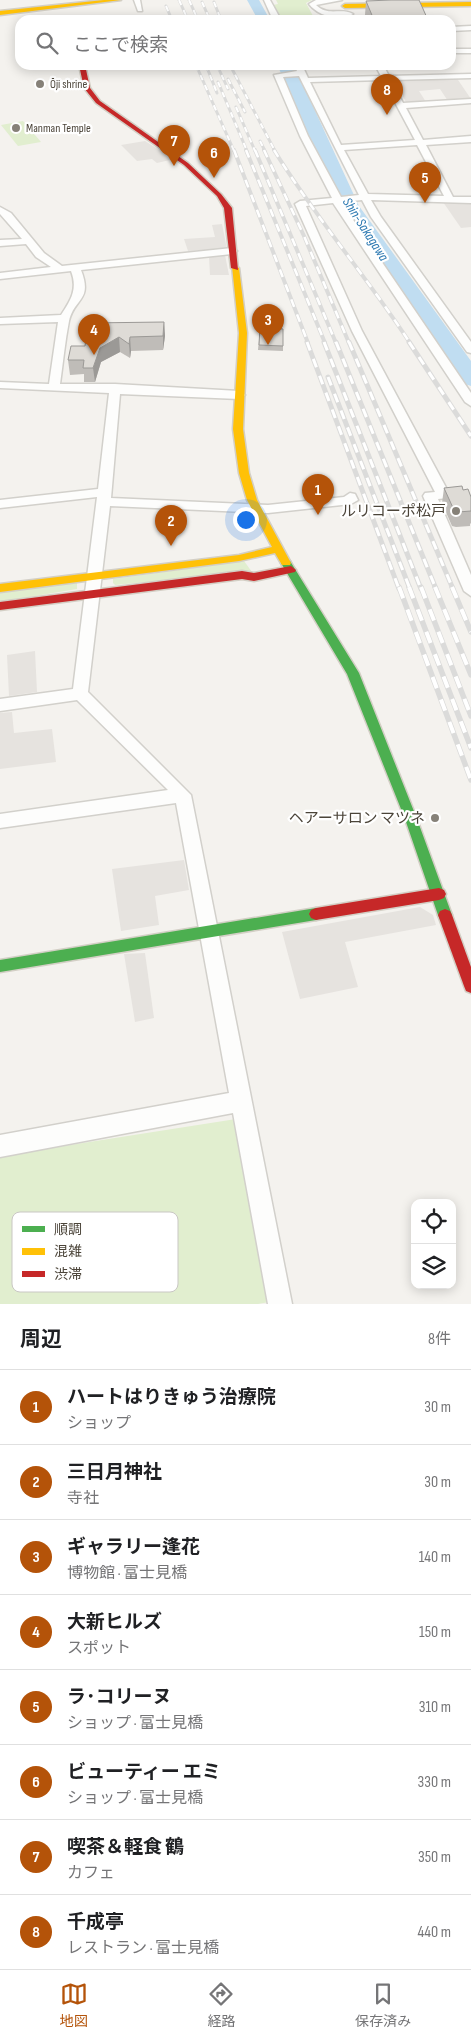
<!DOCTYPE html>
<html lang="ja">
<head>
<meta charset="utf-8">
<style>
  :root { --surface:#fff; --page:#f6f6f6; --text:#202124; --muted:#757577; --line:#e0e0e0; --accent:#b45309 }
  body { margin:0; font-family:"Sofia Sans Condensed","Noto Sans JP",sans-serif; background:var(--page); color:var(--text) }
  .controls { position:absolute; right:15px; bottom:15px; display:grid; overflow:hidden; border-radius:10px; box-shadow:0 2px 12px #0003 }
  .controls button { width:45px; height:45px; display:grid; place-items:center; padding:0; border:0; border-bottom:1px solid var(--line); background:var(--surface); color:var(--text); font:25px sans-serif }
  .you { position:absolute; left:245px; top:519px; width:18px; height:18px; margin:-12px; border:4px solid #fff; border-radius:50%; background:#1a73e8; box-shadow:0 0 0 8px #1a73e833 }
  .badge { display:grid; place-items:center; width:32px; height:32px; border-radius:50%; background:var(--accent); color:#fff; font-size:16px; font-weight:700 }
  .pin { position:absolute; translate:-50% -41px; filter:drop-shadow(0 1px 2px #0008) }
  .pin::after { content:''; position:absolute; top:26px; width:18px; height:15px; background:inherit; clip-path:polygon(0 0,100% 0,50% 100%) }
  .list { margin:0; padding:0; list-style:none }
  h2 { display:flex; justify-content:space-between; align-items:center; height:65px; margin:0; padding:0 20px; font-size:21px }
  h2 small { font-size:16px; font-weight:400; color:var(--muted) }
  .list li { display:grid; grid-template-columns:32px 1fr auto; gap:15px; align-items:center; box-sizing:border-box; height:75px; padding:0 20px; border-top:1px solid var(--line) }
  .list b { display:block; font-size:19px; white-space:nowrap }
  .list p { margin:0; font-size:16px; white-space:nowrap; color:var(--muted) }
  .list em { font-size:16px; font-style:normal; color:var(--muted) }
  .icon { flex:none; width:28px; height:28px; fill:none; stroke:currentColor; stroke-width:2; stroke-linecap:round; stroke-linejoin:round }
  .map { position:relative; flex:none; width:471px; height:1304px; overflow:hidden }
  .search { position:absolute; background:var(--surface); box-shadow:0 2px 12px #0003; left:15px; right:15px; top:15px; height:55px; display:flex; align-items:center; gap:12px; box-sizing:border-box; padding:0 18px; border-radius:15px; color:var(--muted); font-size:19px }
  .sheet { height:665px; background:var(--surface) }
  nav { display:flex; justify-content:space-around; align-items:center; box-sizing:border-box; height:70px; border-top:1px solid var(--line); background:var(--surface); font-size:14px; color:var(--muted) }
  nav a { display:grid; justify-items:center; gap:2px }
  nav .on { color:var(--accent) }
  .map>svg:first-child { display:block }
  .green { fill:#e1eecf }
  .parking { fill:#e6e3df }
  .water { fill:#c0ddf1 }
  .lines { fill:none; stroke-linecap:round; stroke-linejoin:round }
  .river { fill:#c0ddf1; fill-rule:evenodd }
  .street-casing { stroke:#d2d0cb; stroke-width:3 }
  .fast-casing { stroke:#d3cfc5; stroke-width:3 }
  .slow-casing { stroke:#d3cfc5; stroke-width:3 }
  .jam-casing { stroke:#d3cfc5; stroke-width:3 }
  .street { fill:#fdfdfc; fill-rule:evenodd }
  .fast { fill:#4caf50; fill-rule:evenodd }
  .slow { fill:#ffc107; fill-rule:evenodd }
  .jam { fill:#c62828; fill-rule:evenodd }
  .rail-far3-casing { stroke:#dbdbda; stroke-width:3 }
  .rail-far2-casing { stroke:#dbdbda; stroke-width:4 }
  .rail-far1-casing { stroke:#dbdbda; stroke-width:5 }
  .rail-casing { stroke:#dbdbda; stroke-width:5.5 }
  .rail-far3 { stroke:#fff; stroke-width:2; stroke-dasharray:5.5; stroke-linecap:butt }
  .rail-far2 { stroke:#fff; stroke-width:2.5; stroke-dasharray:8; stroke-linecap:butt }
  .rail-far1 { stroke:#fff; stroke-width:3; stroke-dasharray:9; stroke-linecap:butt }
  .rail { stroke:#fff; stroke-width:4; stroke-dasharray:12; stroke-linecap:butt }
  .wall { fill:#bfbcb8 }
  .shaded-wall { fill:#9b9996 }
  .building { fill:#dedbd6; stroke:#9b9996 }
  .poi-dot { fill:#868178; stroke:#fff; stroke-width:2 }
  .labels { text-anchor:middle; stroke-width:4.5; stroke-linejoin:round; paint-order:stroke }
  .far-poi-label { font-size:12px; fill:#4b4439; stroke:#fff; text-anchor:start }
  .far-water-label { font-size:14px; font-style:italic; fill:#2e7ab2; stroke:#fff }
  .poi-label { font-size:15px; fill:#4b4439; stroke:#fff; text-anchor:end }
  .key { fill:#fff; stroke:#c9c7c4; stroke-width:1 }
  .key-label { font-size:14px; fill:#4b4439 }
</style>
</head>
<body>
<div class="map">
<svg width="471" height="1304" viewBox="0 0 471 1304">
  <rect width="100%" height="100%" fill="#f4f2ee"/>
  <g class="green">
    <polygon points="276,0 312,0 306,3 313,16 278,17 273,5 278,4"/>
    <polygon points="23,121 41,142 18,146 1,125"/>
    <polygon points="244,561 252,572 115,585 113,583 113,579"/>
    <polygon points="77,583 77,589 0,602 0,591"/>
    <polygon points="236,1119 269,1302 258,1304 0,1304 0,1156"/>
  </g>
  <g class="parking">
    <polygon points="456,77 471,99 448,101 440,89 419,91 426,102 407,104 394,79"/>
    <polygon points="145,141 174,159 157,163 152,159 137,161 121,145"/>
    <polygon points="443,202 471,203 471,227 461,228"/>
    <polygon points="222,224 227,249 188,251 184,239 215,237 212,225"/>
    <polygon points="225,255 229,275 210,275 209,257"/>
    <polygon points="35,651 37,692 9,696 7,655"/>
    <polygon points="12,712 14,733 52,729 56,762 0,769 0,713"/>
    <polygon points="184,860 189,890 155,896 159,925 121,931 112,869"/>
    <polygon points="420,907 433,915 436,925 345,942 358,987 300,999 282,932"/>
    <polygon points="145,953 154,1018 135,1022 124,954"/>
  </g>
  <g class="water">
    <polygon points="247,0 259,0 270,20 258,20"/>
    <polygon points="277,65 291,65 318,121 305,121"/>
  </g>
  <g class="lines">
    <polygon class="river" points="278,65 294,65 359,206 471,361 471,386 462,383 339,207"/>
    <defs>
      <g id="street">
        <polygon points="134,0 140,0 142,11 138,11"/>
        <polygon points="264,0 270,0 281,20 273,20"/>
        <path d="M 316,0 L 342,0 L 316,5 C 328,17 341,7 353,14 C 340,22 318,16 309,4 Z"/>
        <polygon points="471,26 471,30 451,31 451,27"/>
        <rect x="451" y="49" width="20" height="4"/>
        <path d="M 294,65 L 302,65 L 308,78 L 381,76 L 375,65 L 383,65 L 389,76 L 471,74 L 471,78 L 391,80 L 403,103 L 471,99 L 471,103 L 406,108 L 423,140 L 471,136 L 471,142 L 426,145 L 453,197 L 471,197 L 471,203 L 371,200 L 381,217 L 471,342 L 471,353 L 467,352 L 371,217 L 362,200 L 341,202 L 471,393 L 471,406 L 465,402 L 333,203 L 306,206 L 362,331 L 450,495 L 448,498 L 438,499 L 471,575 L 471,596 L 464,591 L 423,496 L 425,493 L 435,492 L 352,331 L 295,204 L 300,201 L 332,198 L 300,136 L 274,75 L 297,71 ZM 299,76 L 359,195 L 341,197 L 308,136 L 283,77 ZM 383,80 L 415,140 L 341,145 L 310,82 ZM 417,145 L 444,196 L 368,194 L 344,150 Z"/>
        <path d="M 0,207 L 11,213 L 44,253 L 62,266 L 232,248 L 237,251 L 232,254 L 81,270 C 93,301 74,298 69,321 C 65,341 63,363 60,384 L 115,384 L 239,391 L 245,395 L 239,399 L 120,394 L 111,498 L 268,505 L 344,497 L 350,493 L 355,494 L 358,500 L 351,504 L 268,513 L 110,506 L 88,692 L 191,795 L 292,1304 L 268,1304 L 233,1113 L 0,1157 L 0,1135 L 229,1093 L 176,803 L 0,828 L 0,814 L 168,790 L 77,700 L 0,711 L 0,699 L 73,689 L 97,497 L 0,508 L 0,500 L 98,489 L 109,393 L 0,388 L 0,382 L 49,384 L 58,322 L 0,324 L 0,318 L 61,315 C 71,300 78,289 71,271 L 0,279 L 0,273 L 51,267 L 36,257 L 26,244 L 0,246 L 0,240 L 22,239 L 0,214 Z"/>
      </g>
      <g id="fast">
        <polygon points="286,560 290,561 359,673 417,819 452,915 450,919 445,921 440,919 438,915 405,819 347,674 281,563"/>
        <polygon points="316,908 321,910 323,914 321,918 316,920 0,972 0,960"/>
      </g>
      <g id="slow">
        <polygon points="104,0 121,0 0,15 0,11"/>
        <polygon points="471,2 471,6 345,8 342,6 345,4"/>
        <polygon points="232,266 239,268 247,333 243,429 249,473 257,500 291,563 290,565 282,565 275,553 239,561 0,592 0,584 239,555 272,547 247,500 239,473 233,429 239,333"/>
      </g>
      <g id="jam">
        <polygon points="79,65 85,65 90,88 100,101 188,163 221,194 232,208 238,270 231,268 224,208 217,196 184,165 96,103 84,88"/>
        <polygon points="291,566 296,570 295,572 254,581 242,579 0,610 0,602 242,571 254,573"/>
        <polygon points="439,888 444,890 446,894 444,898 439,900 316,920 311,918 309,914 311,910 316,908"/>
        <polygon points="445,909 450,911 452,915 471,967 471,993 466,991 464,986 438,915 440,911"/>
      </g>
    </defs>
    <use href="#street" class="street-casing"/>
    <use href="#fast" class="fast-casing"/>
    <use href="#slow" class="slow-casing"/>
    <use href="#jam" class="jam-casing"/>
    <use href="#street" class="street"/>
    <use href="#fast" class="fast"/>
    <use href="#slow" class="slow"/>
    <use href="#jam" class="jam"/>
    <defs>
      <g id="rail-far3">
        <polyline points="179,0 188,20"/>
        <polyline points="189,0 198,20"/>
        <polyline points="202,2 210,20"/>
        <polyline points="214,2 221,20"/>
        <polyline points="166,6 172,20"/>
        <polyline points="196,65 234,151"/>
        <polyline points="206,65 217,93"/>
        <polyline points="217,65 228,89"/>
        <polyline points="230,65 275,151"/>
        <polyline points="228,79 245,112"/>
        <polyline points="218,82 247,151"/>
        <polyline points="236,107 255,151"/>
        <polyline points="260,141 265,151"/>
      </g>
      <g id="rail-far2">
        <polyline points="234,150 308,343"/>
        <polyline points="246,150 325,343"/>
        <polyline points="255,150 336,343"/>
        <polyline points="264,150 304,236 349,343"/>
        <path d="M 274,150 C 315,217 367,277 410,343"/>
      </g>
      <g id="rail-far1">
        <polyline points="307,342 399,589"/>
        <polyline points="324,342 421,589"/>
        <polyline points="336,342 436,589"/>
        <polyline points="349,342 453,589"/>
        <polyline points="409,342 471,436"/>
        <polyline points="328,377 410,589"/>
      </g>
      <g id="rail">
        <polyline points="399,587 471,780"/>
        <polyline points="409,587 471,748"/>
        <polyline points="421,587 471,716"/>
        <polyline points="435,587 471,675"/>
        <polyline points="452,587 471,632"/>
      </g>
    </defs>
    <use href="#rail-far3" class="rail-far3-casing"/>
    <use href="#rail-far2" class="rail-far2-casing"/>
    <use href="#rail-far1" class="rail-far1-casing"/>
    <use href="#rail" class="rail-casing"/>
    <use href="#rail-far3" class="rail-far3"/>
    <use href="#rail-far2" class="rail-far2"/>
    <use href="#rail-far1" class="rail-far1"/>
    <use href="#rail" class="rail"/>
  </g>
  <g class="wall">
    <polygon points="366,1 428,20 367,20 365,15"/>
    <polygon points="164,322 165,336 163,350 131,351 130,358 120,352 101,362 95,382 84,382 84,374 70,375 68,360 85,346"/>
    <polygon points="260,327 283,329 283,351 258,350"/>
    <polygon points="444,488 463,490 471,497 471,523 470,524 470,526 456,527 452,526 442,503"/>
  </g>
  <g class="shaded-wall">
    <polygon points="164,322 165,336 163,350 163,336"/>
    <polygon points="119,337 120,352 101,362 95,382 93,368 100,348"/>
    <polygon points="130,337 131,351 130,358 129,344"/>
  </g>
  <g class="building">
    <polygon points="391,0 419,0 428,20 374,20 366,1"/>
    <polygon points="164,322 163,336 130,337 129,344 119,337 100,348 93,368 83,368 84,360 68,360 71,346 85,346 88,323"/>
    <polygon points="260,327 283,329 283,346 259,345"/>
    <polygon points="462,486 463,490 468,489 471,497 471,511 458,512 454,510 444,488"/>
  </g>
  <g class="poi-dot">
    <circle cx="40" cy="84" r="5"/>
    <circle cx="16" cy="128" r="5"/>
    <circle cx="456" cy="511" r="5"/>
    <circle cx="435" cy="818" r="5"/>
  </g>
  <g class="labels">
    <g class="far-poi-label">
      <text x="50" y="88">Ōji shrine</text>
      <text x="26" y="132">Manman Temple</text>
    </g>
    <g class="far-water-label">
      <text transform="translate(366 229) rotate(57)" y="5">Shin-Sakagawa</text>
    </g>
    <g class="poi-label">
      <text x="446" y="516">ルリコーポ松戸</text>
      <text x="425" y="823">ヘアーサロン マツネ</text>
    </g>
  </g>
  <rect x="12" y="1212" width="166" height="80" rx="8" class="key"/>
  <rect x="22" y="1226" width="23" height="6" fill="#4caf50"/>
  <rect x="22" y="1248" width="23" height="7" fill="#ffc107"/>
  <rect x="22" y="1271" width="23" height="6" fill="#c62828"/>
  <g class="key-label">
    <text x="54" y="1234">順調</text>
    <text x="54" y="1256">混雑</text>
    <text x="54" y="1279">渋滞</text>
  </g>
</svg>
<div class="controls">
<button><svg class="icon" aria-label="locate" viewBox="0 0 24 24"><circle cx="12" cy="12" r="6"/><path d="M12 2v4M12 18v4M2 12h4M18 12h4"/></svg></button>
<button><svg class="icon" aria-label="layers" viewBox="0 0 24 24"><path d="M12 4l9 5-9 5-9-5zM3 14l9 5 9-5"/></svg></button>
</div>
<div class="you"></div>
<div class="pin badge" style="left:318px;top:515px">1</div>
<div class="pin badge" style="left:171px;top:546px">2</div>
<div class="pin badge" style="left:268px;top:345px">3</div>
<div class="pin badge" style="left:94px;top:355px">4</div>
<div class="pin badge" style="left:425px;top:203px">5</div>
<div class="pin badge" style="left:214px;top:178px">6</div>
<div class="pin badge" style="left:174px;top:166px">7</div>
<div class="pin badge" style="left:387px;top:115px">8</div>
<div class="search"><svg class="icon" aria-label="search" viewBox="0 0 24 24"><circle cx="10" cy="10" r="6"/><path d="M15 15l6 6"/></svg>ここで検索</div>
</div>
<section class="sheet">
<h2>周辺<small>8件</small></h2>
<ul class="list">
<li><span class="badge">1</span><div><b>ハートはりきゅう治療院</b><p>ショップ</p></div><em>30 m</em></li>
<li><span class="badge">2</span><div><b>三日月神社</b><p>寺社</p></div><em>30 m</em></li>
<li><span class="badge">3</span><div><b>ギャラリー逢花</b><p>博物館 · 富士見橋</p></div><em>140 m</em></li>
<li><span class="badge">4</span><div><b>大新ヒルズ</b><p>スポット</p></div><em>150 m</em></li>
<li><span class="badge">5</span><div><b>ラ･コリーヌ</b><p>ショップ · 富士見橋</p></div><em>310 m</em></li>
<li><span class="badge">6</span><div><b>ビューティー エミ</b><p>ショップ · 富士見橋</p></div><em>330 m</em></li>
<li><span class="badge">7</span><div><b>喫茶＆軽食 鶴</b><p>カフェ</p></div><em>350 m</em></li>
<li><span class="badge">8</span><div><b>千成亭</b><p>レストラン · 富士見橋</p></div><em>440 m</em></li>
</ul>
</section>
<nav>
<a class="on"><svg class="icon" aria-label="map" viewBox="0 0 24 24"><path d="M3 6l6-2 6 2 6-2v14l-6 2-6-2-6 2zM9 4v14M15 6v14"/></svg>地図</a>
<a><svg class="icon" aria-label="directions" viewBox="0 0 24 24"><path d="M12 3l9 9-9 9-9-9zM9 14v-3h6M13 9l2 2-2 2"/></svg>経路</a>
<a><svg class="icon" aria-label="saved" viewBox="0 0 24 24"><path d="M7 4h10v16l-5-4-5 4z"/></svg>保存済み</a>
</nav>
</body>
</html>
